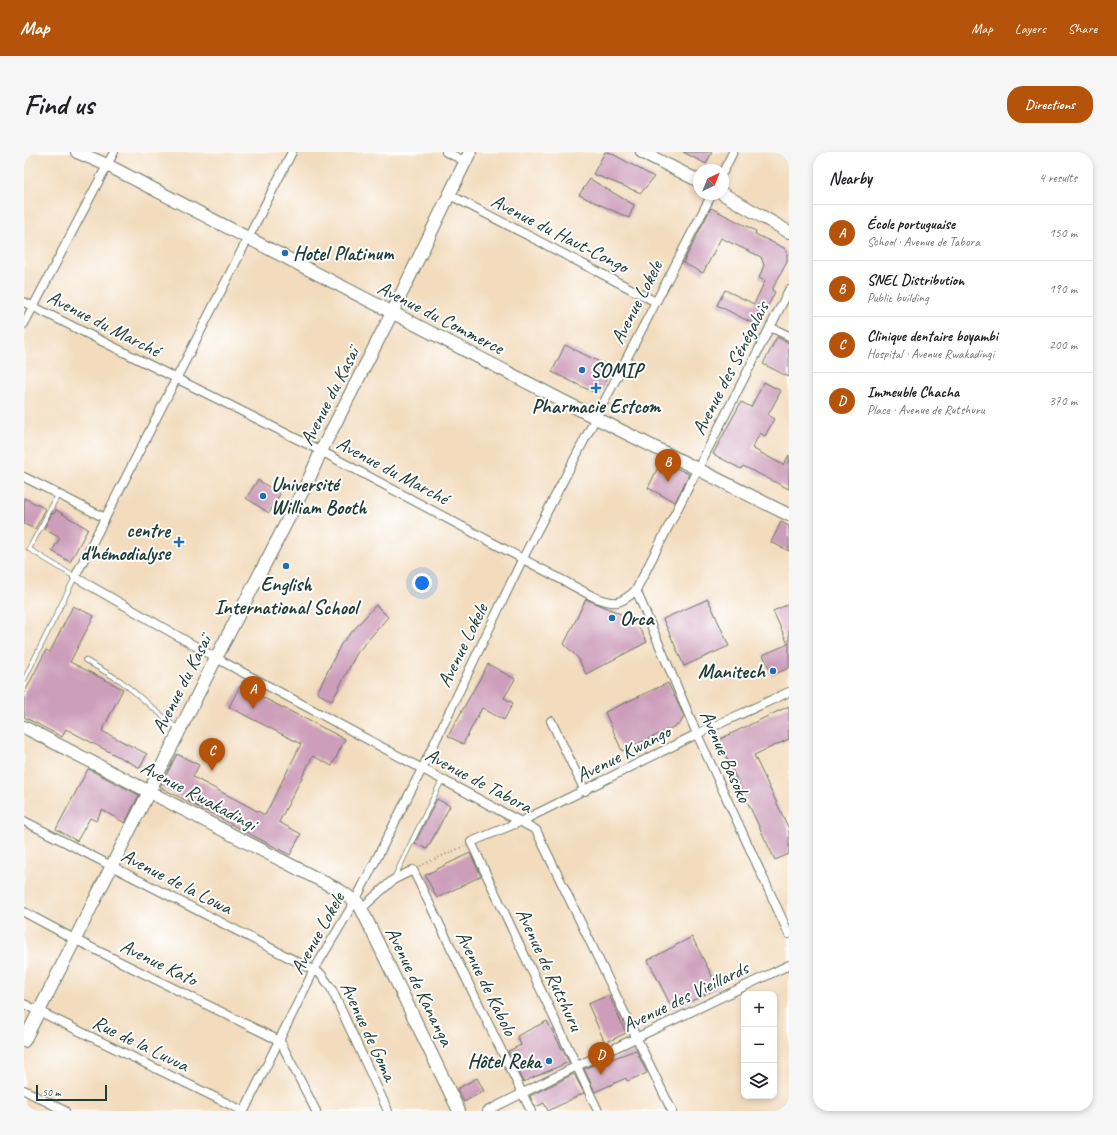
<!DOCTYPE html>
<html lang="en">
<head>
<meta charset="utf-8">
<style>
  :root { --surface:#fff; --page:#f6f6f6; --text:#202124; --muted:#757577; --line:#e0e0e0; --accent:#b45309 }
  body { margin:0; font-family:Caveat,sans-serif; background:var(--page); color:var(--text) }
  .controls { position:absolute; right:12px; bottom:12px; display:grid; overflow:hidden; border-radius:8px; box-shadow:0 2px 6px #0003 }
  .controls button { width:36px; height:36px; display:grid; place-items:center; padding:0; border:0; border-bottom:1px solid var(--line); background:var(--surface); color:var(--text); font:20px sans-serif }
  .compass { position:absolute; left:669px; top:12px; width:36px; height:36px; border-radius:50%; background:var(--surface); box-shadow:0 2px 6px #0003; rotate:43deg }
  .scale { position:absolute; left:12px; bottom:10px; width:71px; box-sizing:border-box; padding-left:4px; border:2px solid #1f3d34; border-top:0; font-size:11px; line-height:14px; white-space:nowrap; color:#1f3d34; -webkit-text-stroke:3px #fff; paint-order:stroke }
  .you { position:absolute; left:398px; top:431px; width:14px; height:14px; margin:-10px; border:3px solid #fff; border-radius:50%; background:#1a73e8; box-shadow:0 0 0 6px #1a73e833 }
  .badge { display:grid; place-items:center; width:26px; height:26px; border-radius:50%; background:var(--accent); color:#fff; font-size:13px; font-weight:700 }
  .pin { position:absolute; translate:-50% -33px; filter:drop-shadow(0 1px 2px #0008) }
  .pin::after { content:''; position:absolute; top:21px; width:14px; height:12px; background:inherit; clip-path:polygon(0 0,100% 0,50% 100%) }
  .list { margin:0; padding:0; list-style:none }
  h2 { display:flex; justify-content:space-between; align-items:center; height:52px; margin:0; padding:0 16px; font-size:17px }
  h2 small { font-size:13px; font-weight:400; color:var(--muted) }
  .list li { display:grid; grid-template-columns:26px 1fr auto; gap:12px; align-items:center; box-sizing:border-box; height:56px; padding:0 16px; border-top:1px solid var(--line) }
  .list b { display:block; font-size:15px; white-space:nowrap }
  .list p { margin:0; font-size:13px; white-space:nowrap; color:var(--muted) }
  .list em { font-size:13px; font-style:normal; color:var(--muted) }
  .icon { flex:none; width:22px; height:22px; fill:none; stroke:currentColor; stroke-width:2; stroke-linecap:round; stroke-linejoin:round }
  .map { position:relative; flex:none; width:765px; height:959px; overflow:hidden; border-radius:16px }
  header { display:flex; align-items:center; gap:24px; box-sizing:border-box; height:56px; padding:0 20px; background:var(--accent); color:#fff }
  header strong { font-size:19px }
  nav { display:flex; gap:22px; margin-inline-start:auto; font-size:14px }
  .intro { display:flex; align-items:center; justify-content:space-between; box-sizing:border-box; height:96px; padding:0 24px }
  h1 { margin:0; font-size:28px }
  .button { padding:10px 18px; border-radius:16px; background:var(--accent); color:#fff; font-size:14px; font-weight:700 }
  main { display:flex; gap:24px; padding:0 24px }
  aside { flex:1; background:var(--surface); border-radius:16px; box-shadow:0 2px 6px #0003 }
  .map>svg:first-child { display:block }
  .building { fill:#cc9eba }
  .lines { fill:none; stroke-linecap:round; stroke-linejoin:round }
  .lane-casing { stroke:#697564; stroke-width:5.5 }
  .street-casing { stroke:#697564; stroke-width:10 }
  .secondary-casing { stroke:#697564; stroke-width:14 }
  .path { stroke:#697564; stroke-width:1.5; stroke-dasharray:1 3; stroke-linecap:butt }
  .lane { stroke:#fff; stroke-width:4 }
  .street { stroke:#fff; stroke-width:8 }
  .secondary { stroke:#fff; stroke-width:12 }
  .poi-dot { fill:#1f6fb2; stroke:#fff; stroke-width:1.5 }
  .labels { text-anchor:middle; stroke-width:4; stroke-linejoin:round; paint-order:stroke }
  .street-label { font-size:20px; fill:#1f3d34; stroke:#fff }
  .poi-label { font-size:20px; font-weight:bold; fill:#1f3d34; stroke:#fff; text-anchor:start }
</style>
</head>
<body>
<header>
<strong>Map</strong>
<nav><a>Map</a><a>Layers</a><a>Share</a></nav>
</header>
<div class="intro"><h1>Find us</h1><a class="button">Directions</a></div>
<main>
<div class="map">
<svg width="765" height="959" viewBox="0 0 765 959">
  <rect width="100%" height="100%" fill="#fff"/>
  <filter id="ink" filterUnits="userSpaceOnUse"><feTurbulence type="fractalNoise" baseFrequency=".025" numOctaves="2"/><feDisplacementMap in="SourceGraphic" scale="8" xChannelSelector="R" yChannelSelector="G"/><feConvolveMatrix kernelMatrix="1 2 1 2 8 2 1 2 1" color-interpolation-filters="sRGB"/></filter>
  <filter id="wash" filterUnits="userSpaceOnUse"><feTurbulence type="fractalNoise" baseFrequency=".012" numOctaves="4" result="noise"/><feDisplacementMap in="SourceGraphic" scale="16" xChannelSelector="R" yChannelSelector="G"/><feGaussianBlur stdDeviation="0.9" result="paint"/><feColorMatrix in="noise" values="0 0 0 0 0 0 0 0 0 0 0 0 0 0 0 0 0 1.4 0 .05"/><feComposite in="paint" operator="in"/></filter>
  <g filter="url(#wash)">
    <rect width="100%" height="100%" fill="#f2dcbd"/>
    <g id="blocks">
      <g class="building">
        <polygon points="581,0 585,0 630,25 617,41 569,22"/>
        <polygon points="659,0 688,0 682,12"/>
        <polygon points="566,27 610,53 605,66 555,43"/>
        <polygon points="687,56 732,79 731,82 760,96 763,100 763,110 748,138 751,140 734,174 693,153 701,138 730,152 741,129 735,126 740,113 737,105 697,86 679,121 659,111"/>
        <polygon points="753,185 765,191 765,225 739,212"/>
        <polygon points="541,193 588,216 578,237 569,240 528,220"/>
        <polygon points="740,230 757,239 744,263 750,267 741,284 736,281 728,296 759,313 765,303 765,337 719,314 717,317 689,302 717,250 727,255"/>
        <polygon points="637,309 665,322 651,350 624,336"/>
        <polygon points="234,328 256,342 245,361 222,346"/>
        <polygon points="0,346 22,357 11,377 0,372"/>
        <polygon points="32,358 64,377 46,410 28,399 36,386 20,377 28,361 30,362"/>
        <polygon points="757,370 765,374 765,399 747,390"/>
        <polygon points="562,447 599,463 614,474 623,490 562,522 554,506 540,492"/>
        <polygon points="684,447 705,494 660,514 639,467"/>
        <polygon points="765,452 765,516 748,523 739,503 764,492 749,459"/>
        <polygon points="352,453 364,465 333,501 308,549 293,541 317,492"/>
        <polygon points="49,454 70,464 46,510 99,537 78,579 123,602 116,616 42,577 38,585 0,565 0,542 22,498 26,500"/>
        <polygon points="464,512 491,527 480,546 489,551 480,568 458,556 439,592 424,584"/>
        <polygon points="644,531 660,564 656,572 598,599 581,560"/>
        <polygon points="216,534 321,587 308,614 289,604 255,670 277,682 266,703 136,635 153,602 175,613 169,625 241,663 277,592 205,555"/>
        <polygon points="765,554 765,587 730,603 765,677 765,702 751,708 694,588"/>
        <polygon points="64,617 115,643 101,671 78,658 72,669 66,666 53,689 32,677"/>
        <polygon points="413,647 426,654 403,697 391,691"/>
        <polygon points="446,701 457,724 413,746 401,723"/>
        <polygon points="668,785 694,836 649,858 624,808"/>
        <polygon points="585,843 602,881 581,891 564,852"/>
        <polygon points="523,869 545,910 499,930 484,899 497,893 493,884"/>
        <polygon points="612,898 623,921 603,929 602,926 571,940 560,917 584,906 585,908"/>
        <polygon points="550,922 560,941 524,959 520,951 511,955 506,944"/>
        <polygon points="453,926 460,939 440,950 433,937"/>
      </g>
    </g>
  </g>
  <g filter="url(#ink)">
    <use href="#blocks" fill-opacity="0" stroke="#697564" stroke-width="1"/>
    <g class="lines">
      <defs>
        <g id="lane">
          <polyline points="61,508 97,529 154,577"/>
          <polyline points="0,528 51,425 5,397 34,343"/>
          <polyline points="370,726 418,628"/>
        </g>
        <g id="street">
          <polyline points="268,0 51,425 192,506 512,678 648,959"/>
          <polyline points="422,0 441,9"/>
          <polyline points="699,20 709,0"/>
          <polyline points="424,42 632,150"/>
          <path d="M 0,150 L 297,299 L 570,445 C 591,453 596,453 612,438 L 765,138"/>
          <polyline points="0,172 90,0"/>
          <polyline points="746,175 765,184"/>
          <polyline points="0,325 81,366"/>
          <polyline points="612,438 673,582 765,782"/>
          <polyline points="527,569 561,639"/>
          <polyline points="0,669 297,822 307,836 364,959"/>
          <polyline points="338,756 369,728 389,718 507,959"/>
          <polyline points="0,760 50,787 256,889 292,959"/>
          <polyline points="0,852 219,959"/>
          <polyline points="0,938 41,959"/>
          <polyline points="220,959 290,818 331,749 398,617 498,408 688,42"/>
          <polyline points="463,959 553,914 765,813"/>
          <polyline points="574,959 447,690 498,669 673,582 765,540"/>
        </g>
        <g id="secondary">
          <polyline points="53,0 83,13 572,266 765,363"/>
          <polyline points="618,0 675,29"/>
          <polyline points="699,42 765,80"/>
          <polyline points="0,575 315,738 335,752 435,959"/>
          <polyline points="0,889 192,506 285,327 297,299 368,161 446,0"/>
        </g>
      </defs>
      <use href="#lane" class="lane-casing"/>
      <use href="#street" class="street-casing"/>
      <use href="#secondary" class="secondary-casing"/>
      <polyline class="path" points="396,714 440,694"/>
      <use href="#lane" class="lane"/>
      <use href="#street" class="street"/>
      <use href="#secondary" class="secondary"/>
    </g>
  </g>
  <g class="poi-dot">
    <circle cx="261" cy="101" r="4"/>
    <circle cx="558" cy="218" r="4"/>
    <path d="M570 230h4v4h4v4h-4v4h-4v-4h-4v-4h4z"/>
    <circle cx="239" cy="344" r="4"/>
    <path d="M153 384h4v4h4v4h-4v4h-4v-4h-4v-4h4z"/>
    <circle cx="262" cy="414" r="4"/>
    <circle cx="588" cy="466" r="4"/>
    <circle cx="749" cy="519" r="4"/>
    <circle cx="525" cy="909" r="4"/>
  </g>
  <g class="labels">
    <g class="street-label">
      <text transform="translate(536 81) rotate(27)" y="7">Avenue du Haut-Congo</text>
      <text transform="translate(612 150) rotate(-63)" y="7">Avenue Lokele</text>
      <text transform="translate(417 165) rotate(27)" y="7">Avenue du Commerce</text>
      <text transform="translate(80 171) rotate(27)" y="7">Avenue du Marché</text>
      <text transform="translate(706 216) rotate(-63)" y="7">Avenue des Sénégalais</text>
      <text transform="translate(305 244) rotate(-63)" y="7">Avenue du Kasaï</text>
      <text transform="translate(369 318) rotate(28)" y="7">Avenue du Marché</text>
      <text transform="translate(438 493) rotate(-64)" y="7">Avenue Lokele</text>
      <text transform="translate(157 532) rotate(-63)" y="7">Avenue du Kasaï</text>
      <text transform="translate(599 601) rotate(-27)" y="7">Avenue Kwango</text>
      <text transform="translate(702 604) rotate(66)" y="7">Avenue Basoko</text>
      <text transform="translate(455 628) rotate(28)" y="7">Avenue de Tabora</text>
      <text transform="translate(175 643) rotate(28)" y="7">Avenue Rwakadingi</text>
      <text transform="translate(153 729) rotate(27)" y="7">Avenue de la Lowa</text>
      <text transform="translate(293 781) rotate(-61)" y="7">Avenue Lokele</text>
      <text transform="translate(135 810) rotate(26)" y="7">Avenue Kato</text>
      <text transform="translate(526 817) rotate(65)" y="7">Avenue de Rutshuru</text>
      <text transform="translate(463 831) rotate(64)" y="7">Avenue de Kabolo</text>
      <text transform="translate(396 834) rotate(64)" y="7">Avenue de Kananga</text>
      <text transform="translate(661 844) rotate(-26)" y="7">Avenue des Vieillards</text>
      <text transform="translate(345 879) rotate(65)" y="7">Avenue de Goma</text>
      <text transform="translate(117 891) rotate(26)" y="7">Rue de la Luvua</text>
    </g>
    <g class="poi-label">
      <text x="269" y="108">Hotel Platinum</text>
      <text x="566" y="225">SOMIP</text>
      <text x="572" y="261" text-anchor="middle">Pharmacie Estcom</text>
      <text x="247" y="339">Université<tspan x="247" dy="23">William Booth</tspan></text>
      <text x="146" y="385" text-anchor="end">centre<tspan x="146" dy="23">d'hémodialyse</tspan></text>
      <text x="262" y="439" text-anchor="middle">English<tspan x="262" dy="23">International School</tspan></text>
      <text x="596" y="473">Orca</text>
      <text x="741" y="526" text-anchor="end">Manitech</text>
      <text x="517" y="916" text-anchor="end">Hôtel Reka</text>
    </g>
  </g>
</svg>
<div class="controls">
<button>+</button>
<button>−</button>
<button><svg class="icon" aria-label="layers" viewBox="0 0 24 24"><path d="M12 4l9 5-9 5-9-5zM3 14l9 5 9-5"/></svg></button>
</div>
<svg class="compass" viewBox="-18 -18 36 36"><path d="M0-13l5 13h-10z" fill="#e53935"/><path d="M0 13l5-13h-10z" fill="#757577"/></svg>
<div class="scale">50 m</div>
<div class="you"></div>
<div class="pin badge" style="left:229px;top:557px">A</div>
<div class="pin badge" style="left:644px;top:330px">B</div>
<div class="pin badge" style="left:188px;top:619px">C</div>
<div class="pin badge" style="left:577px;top:923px">D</div>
</div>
<aside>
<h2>Nearby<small>4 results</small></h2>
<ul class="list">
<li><span class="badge">A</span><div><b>École portuguaise</b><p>School · Avenue de Tabora</p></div><em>150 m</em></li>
<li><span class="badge">B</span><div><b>SNEL Distribution</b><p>Public building</p></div><em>190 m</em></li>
<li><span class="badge">C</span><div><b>Clinique dentaire boyambi</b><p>Hospital · Avenue Rwakadingi</p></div><em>200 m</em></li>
<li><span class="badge">D</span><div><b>Immeuble Chacha</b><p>Place · Avenue de Rutshuru</p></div><em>370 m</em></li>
</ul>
</aside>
</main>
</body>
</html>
